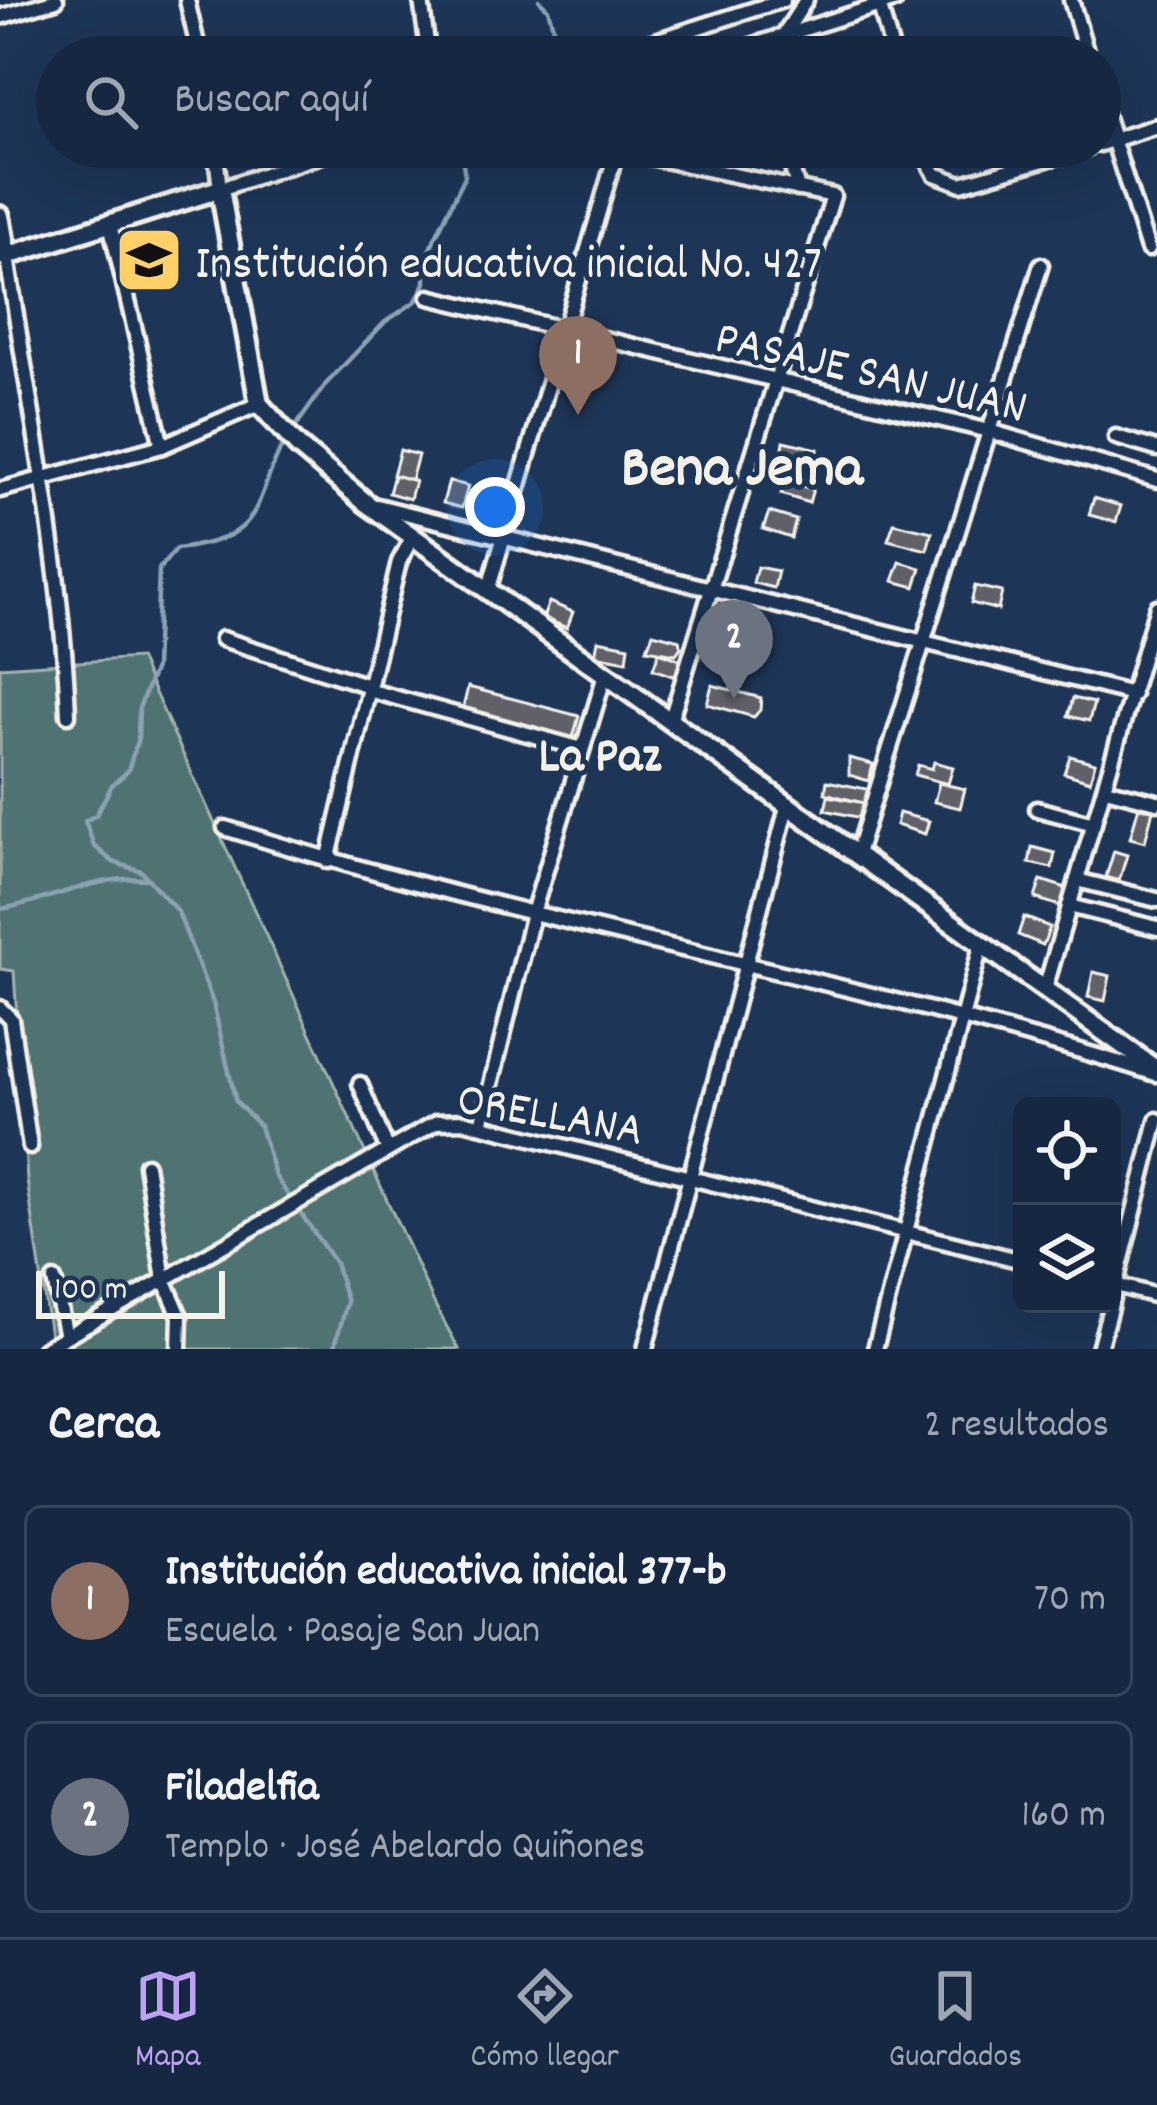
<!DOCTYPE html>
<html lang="es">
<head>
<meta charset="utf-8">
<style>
  :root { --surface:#162841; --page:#23344c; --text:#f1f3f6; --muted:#9ea6b1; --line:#35445a; --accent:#bca0f2 }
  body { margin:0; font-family:Dekko,sans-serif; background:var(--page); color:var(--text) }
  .controls { position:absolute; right:36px; bottom:36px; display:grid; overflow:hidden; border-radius:18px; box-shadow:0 12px 48px #0002 }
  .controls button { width:108px; height:108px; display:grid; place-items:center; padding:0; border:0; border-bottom:3px solid var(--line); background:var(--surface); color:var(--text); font:60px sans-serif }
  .scale { position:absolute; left:36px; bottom:30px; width:189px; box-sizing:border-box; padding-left:12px; border:6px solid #f4f1e8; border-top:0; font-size:33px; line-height:42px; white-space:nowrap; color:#f4f1e8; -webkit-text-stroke:9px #1d3557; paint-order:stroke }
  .you { position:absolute; left:495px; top:507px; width:42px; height:42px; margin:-30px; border:9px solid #fff; border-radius:50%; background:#1a73e8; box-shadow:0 0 0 18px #1a73e833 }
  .badge { display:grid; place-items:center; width:78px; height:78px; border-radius:50%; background:var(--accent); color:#fff; font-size:39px; font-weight:700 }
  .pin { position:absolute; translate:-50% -99px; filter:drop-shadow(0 3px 6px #0008) }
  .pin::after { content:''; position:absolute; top:63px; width:42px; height:36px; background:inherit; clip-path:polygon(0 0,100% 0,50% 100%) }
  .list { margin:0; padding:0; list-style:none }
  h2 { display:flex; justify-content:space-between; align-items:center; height:156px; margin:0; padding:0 48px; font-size:51px }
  h2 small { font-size:39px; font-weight:400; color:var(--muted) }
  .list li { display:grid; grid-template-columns:78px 1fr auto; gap:36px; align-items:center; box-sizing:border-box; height:192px; margin:0 24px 24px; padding:0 24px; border:3px solid var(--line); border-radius:18px }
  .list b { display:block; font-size:45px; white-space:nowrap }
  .list p { margin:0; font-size:39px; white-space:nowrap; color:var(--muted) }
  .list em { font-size:39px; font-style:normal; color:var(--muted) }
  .icon { flex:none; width:66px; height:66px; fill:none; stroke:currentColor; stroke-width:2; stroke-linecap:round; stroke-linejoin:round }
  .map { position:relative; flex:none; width:1157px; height:1349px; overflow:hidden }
  .search { position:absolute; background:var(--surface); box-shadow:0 12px 48px #0002; left:36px; right:36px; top:36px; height:132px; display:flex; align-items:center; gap:30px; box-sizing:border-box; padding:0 42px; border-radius:66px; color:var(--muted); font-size:45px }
  .sheet { height:588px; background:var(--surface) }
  nav { display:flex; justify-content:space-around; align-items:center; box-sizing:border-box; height:168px; border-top:3px solid var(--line); background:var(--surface); font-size:33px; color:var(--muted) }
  nav a { display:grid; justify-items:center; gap:6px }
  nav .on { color:var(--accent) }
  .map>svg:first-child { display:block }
  .green { fill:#507272; stroke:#a2b2ad; stroke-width:3 }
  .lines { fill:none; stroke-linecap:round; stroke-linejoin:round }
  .stream { stroke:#8ba2b1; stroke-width:4.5 }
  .building { fill:#5e6068; stroke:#f4f1e8; stroke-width:3 }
  .street-casing { stroke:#f4f1e8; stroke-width:21 }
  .secondary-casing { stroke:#f4f1e8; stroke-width:26 }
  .street { stroke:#1d3557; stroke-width:12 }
  .secondary { stroke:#1d3557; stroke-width:16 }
  .labels { text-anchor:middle; stroke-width:10; stroke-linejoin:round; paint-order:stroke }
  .poi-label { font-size:48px; fill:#f4f1e8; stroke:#1d3557; text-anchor:start }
  .street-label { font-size:48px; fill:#f4f1e8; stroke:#1d3557 }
  .neighbourhood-label { font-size:51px; font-weight:bold; fill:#f4f1e8; stroke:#1d3557 }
  .district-label { font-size:60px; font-weight:bold; fill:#f4f1e8; stroke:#1d3557 }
</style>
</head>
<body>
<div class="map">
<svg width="1157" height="1349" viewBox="0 0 1157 1349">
  <rect width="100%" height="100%" fill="#1d3557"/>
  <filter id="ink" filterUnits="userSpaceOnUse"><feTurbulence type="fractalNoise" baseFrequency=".00833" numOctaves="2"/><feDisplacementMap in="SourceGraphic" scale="24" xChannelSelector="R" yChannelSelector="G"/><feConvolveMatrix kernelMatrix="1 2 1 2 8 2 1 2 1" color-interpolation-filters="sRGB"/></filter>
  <g filter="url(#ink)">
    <polygon class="green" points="139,658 436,1307 459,1349 52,1349 27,1180 14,971 0,969 0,667"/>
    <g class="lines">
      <g class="stream">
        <polyline points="539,0 548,9 553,27 542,48 544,57"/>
        <polyline points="291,433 326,384 385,322 416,301 425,283 425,259 465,176 462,158 472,147"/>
        <path d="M 284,442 C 250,508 267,538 176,549 L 159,569 L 155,668 L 139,708 L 138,738 L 128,771 L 112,785 L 96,815 L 85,821 L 94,846 L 113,862 L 141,871 L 178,912 L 213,1003 L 236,1102 L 260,1126 L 275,1176 L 335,1263 L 347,1302 L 334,1349"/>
        <path d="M 0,909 C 47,902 99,874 146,879"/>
      </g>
    </g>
    <g class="building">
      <polygon points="784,441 818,449 815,462 782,454"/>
      <polygon points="400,450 418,455 411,480 393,475"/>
      <polygon points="781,456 802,462 798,477 775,472"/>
      <polygon points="394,475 415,481 410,499 389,493"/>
      <polygon points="449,481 468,486 462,508 443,503"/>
      <polygon points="786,482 813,489 809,503 781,494"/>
      <polygon points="488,493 504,497 497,523 481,519"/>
      <polygon points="1094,498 1121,506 1116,522 1089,515"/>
      <polygon points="769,512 796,520 791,538 763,529"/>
      <polygon points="894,523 932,532 927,550 888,540"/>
      <polygon points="900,562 921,568 915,587 893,581"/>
      <polygon points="757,567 778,571 774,588 753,583"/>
      <polygon points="975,586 1002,592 998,610 971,603"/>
      <polygon points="549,602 573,612 567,628 543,618"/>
      <polygon points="653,633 680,640 681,647 676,654 647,649"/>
      <polygon points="598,640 629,646 627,661 595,655"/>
      <polygon points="659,652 684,661 678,678 653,669"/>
      <polygon points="712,685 761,698 760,710 754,717 707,704"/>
      <polygon points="468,687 579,716 573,738 463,708"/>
      <polygon points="1073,698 1094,703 1089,721 1068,716"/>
      <polygon points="1070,756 1095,763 1090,781 1064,773"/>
      <polygon points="849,758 873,764 869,781 849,775"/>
      <polygon points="934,762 953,767 948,784 915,775 918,765 932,769"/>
      <polygon points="827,781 871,790 866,804 825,793"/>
      <polygon points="939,783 965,789 960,808 934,802"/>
      <polygon points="828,796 864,803 861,818 825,810"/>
      <polygon points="1139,806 1153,810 1145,842 1130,838"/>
      <polygon points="899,813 929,821 925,834 896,825"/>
      <polygon points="1032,847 1055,853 1052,868 1029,863"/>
      <polygon points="1114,851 1127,855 1119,881 1106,877"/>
      <polygon points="1041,880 1066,888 1060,906 1035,898"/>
      <polygon points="1024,917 1050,927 1043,945 1018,935"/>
      <polygon points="1093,972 1110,976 1105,1001 1088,997"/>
    </g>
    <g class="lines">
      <defs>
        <g id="street">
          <polyline points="187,0 200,57"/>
          <polyline points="421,0 429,57"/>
          <polyline points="878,0 894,57"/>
          <polyline points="1071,0 1088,57"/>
          <polyline points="0,17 56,0"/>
          <polyline points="783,36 806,0"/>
          <polyline points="646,44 783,0"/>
          <polyline points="716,57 896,0"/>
          <polyline points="1100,98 1148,249"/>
          <polyline points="1100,144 1157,126"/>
          <polyline points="215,147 220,189 346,147"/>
          <polyline points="786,147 798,189"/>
          <polyline points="920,147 935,174 961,184 1089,147"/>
          <polyline points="110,224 162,446"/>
          <path d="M 1,258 L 7,256 C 29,409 62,561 68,715"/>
          <polyline points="429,297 989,431 1157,480"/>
          <polyline points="1116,437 1157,449"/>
          <polyline points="0,490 162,446 259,404"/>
          <polyline points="377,506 1133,694"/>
          <polyline points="488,591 617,150 833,196 670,722"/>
          <polyline points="222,639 369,686"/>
          <polyline points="368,690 582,749"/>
          <polyline points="1105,789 1157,802"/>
          <polyline points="1037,809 1094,824"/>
          <path d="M 225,828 C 531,925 850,977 1156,1074"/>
          <polyline points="856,857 1041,265"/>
          <polyline points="328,861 399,562 413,536"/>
          <polyline points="1077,880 1157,900"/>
          <polyline points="1069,906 1157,928"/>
          <polyline points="1045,989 1157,607"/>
          <polyline points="0,1008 11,1019 30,1147"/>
          <polyline points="360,1084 387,1148"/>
          <polyline points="481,1125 533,913 605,675"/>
          <polyline points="146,1165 164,1279 180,1316 179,1349"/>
          <polyline points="54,1280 66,1336"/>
          <polyline points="1112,1284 1157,1296"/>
          <polyline points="1112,1299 1157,1120"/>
          <polyline points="44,1349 437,1122 463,1121 1022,1261"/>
          <polyline points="645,1349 787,807"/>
          <polyline points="875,1349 981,946"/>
          <polyline points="1099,1349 1111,1304"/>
        </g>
        <polyline id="secondary" points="0,216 7,256 220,189 259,404 298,446 366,503 1157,1070"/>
      </defs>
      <use href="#street" class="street-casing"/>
      <use href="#secondary" class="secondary-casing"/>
      <use href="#street" class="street"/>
      <use href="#secondary" class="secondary"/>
    </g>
  </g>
  <defs>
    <symbol id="school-square" viewBox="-11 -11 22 22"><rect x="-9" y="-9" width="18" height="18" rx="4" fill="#ffd166" stroke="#1d3557"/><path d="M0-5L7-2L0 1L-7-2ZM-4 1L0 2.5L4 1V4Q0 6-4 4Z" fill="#111"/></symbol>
  </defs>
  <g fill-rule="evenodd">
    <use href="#school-square" x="111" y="222" width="76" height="76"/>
  </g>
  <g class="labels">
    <g class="poi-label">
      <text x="195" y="277">Institución educativa inicial No. 427</text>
    </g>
    <g class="street-label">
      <text transform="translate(872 369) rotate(13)" y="17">PASAJE SAN JUAN</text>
      <text transform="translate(551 1111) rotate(10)" y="17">ORELLANA</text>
    </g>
    <g class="neighbourhood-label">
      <text x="600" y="770">La Paz</text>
    </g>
    <g class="district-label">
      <text x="742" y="484">Bena Jema</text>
    </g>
  </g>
</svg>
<div class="controls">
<button><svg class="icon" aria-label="locate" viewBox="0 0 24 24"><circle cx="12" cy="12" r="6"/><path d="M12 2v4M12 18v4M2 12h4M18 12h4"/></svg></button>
<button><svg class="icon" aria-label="layers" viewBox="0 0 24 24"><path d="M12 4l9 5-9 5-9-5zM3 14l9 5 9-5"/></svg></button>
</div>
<div class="scale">100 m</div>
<div class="you"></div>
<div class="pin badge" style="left:578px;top:415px;background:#8d6e63">1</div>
<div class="pin badge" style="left:734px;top:699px;background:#6b7280">2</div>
<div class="search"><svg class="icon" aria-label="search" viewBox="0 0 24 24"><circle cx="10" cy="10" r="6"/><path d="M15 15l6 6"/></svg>Buscar aquí</div>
</div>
<section class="sheet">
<h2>Cerca<small>2 resultados</small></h2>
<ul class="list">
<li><span class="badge" style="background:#8d6e63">1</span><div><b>Institución educativa inicial 377-b</b><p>Escuela · Pasaje San Juan</p></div><em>70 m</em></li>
<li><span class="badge" style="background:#6b7280">2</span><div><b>Filadelfia</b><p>Templo · José Abelardo Quiñones</p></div><em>160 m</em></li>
</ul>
</section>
<nav>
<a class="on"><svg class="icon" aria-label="map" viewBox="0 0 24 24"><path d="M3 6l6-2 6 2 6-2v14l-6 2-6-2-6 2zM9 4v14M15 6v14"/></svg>Mapa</a>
<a><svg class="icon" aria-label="directions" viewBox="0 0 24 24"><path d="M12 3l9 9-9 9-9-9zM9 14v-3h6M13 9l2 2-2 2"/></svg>Cómo llegar</a>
<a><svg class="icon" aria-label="saved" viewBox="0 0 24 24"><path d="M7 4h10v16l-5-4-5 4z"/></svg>Guardados</a>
</nav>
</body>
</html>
